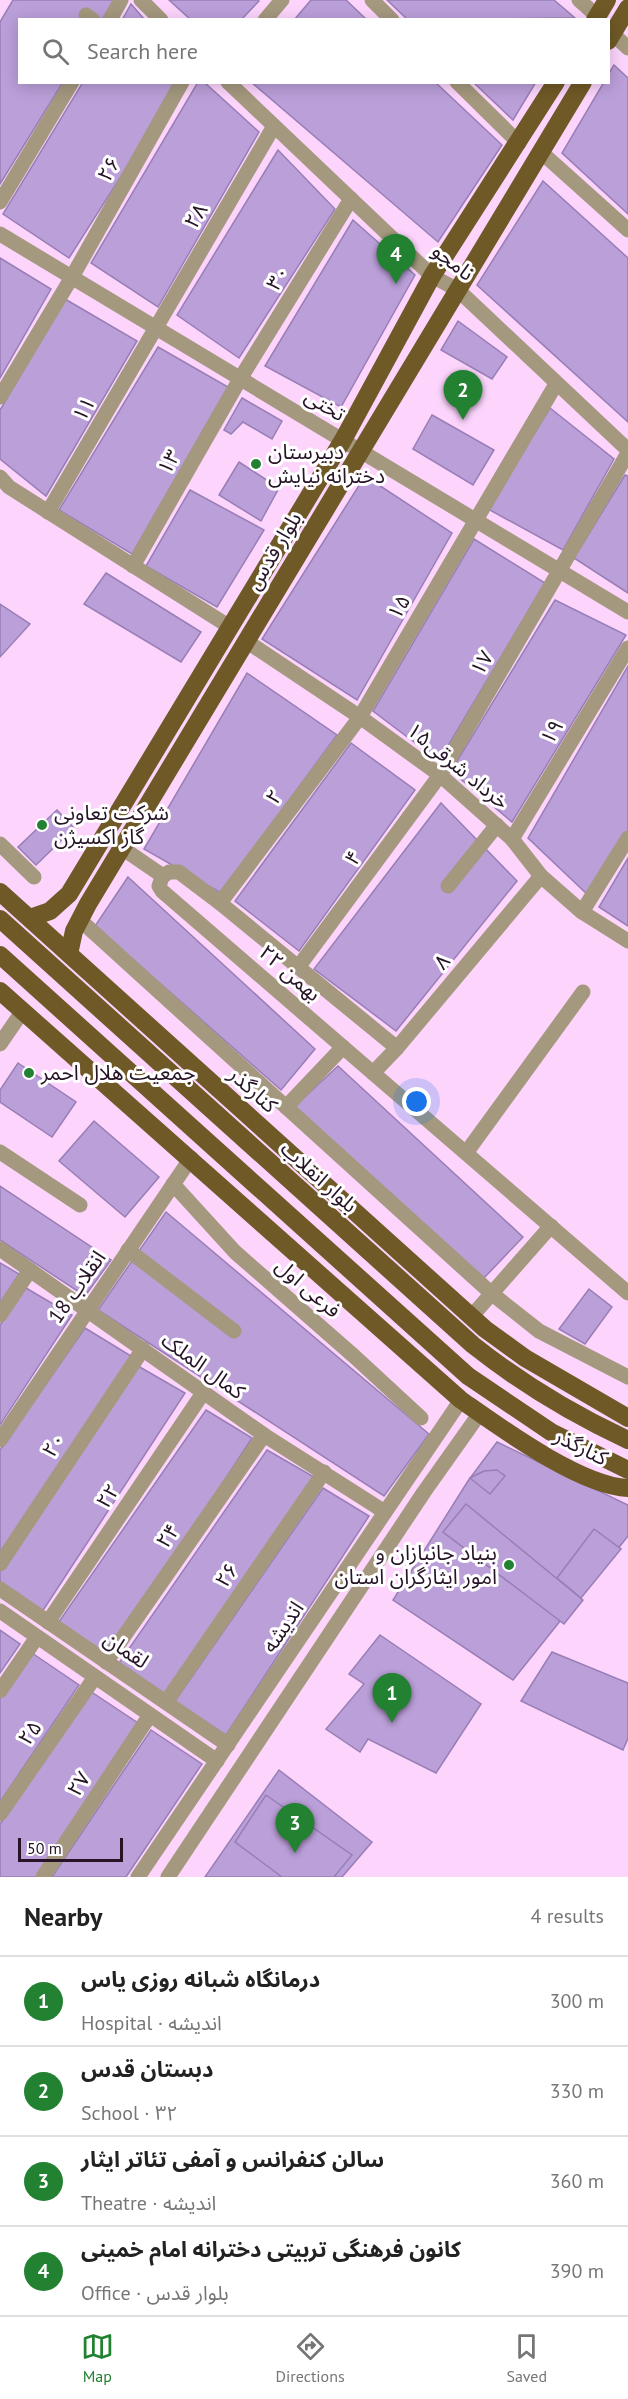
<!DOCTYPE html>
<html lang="en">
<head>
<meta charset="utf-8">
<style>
  :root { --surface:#fff; --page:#f6f6f6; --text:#222; --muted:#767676; --line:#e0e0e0; --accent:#238132 }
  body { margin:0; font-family:"PT Sans","Noto Sans Arabic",sans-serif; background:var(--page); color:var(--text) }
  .scale { position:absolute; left:18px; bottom:15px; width:105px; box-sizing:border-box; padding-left:6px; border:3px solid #261426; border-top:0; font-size:16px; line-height:21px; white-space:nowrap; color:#261426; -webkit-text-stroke:4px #fff; paint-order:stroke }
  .you { position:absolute; left:417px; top:1102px; width:21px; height:21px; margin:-15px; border:4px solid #fff; border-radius:50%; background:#1a73e8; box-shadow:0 0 0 9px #1a73e833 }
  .badge { display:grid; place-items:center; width:39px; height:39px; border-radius:50%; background:var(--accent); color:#fff; font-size:20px; font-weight:700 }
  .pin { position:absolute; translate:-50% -50px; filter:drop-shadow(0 2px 3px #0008) }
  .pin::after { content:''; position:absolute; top:32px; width:21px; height:18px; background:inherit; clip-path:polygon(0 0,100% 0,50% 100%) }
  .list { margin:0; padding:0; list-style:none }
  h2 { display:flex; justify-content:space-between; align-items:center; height:78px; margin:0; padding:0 24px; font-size:26px }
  h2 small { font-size:20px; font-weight:400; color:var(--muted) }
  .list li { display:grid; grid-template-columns:39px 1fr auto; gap:18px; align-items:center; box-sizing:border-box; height:90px; padding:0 24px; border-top:2px solid var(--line) }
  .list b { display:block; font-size:22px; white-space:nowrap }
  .list p { margin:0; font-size:20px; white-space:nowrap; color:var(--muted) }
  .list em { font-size:20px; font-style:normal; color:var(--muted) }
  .icon { flex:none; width:33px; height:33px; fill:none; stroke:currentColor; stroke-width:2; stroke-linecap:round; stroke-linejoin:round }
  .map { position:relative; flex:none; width:628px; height:1877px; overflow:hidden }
  .search { position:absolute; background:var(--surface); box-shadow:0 3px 15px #0003; left:18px; right:18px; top:18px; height:66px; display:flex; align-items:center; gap:15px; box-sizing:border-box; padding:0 21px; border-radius:0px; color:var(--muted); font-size:22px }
  .sheet { height:438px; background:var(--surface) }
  nav { display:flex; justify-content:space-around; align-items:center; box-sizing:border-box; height:84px; border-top:2px solid var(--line); background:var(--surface); font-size:16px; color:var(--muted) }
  nav a { display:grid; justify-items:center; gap:3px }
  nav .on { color:var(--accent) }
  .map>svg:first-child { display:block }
  .building { fill:#bb9fd9; stroke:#987eb6; stroke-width:1.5 }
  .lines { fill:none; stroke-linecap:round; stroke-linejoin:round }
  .minor { stroke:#a4987e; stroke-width:15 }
  .major { stroke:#6f5926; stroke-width:18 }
  .poi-dot { fill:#238132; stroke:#fff; stroke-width:2 }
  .labels { text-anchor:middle; stroke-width:6; stroke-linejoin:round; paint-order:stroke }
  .street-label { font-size:21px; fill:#261426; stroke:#fff }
  .poi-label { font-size:21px; fill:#261426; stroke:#fff; text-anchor:start }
</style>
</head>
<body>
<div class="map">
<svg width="628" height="1877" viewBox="0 0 628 1877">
  <rect width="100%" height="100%" fill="#fcd4fc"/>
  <g class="building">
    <polygon points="13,0 114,0 102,20 20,20 20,82 63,82 0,184 0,22"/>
    <polygon points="169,0 258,0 259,1 241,20 191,20"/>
    <polygon points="311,0 346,0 367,20 294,20"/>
    <polygon points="387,0 554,0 575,18 408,20"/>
    <polygon points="131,4 145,20 122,20"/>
    <polygon points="614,65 628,78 628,214 562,153 604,82 608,82 608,75"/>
    <polygon points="83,82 181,82 69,258 3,214"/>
    <polygon points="198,82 204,82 259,132 158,307 91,263"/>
    <polygon points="251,82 435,82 502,145 438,242"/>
    <polygon points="473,82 536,82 513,120"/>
    <polygon points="278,150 335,209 239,358 177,315"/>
    <polygon points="543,181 628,258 628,422 477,285"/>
    <polygon points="353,220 415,275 341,407 265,366"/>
    <polygon points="0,258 51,289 0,378"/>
    <polygon points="65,299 137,341 46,496 0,459 0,410"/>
    <polygon points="458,321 507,357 492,379 441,350"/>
    <polygon points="158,347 228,387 132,554 59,510"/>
    <polygon points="242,398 282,421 272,439 243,422 231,434 224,430"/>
    <polygon points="550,408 614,459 563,550 488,509"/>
    <polygon points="432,415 494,450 473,485 413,449"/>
    <polygon points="239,462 279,488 261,521 219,495"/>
    <polygon points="625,475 628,476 628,593 574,558"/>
    <polygon points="365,476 452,533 357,700 262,639"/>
    <polygon points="190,490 264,530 217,607 146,566"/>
    <polygon points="474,539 545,583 439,761 373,711"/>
    <polygon points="106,573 201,632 181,662 84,604"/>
    <polygon points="555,600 626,635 512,822 451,771"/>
    <polygon points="0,604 30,624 0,657"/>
    <polygon points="628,666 628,831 587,894 528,838"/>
    <polygon points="247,673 337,735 221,893 144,849"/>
    <polygon points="351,743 415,790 299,951 235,901"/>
    <polygon points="441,803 517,881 396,1031 314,969"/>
    <polygon points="57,810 74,828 36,865 18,847"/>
    <polygon points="628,858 628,926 599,907"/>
    <polygon points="128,877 315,1049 281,1090 95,926"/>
    <polygon points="18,1063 76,1102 52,1137 0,1102 0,1090"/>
    <polygon points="338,1066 523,1237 484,1278 294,1107"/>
    <polygon points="94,1121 159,1177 125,1217 59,1161"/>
    <polygon points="0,1186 111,1260 85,1296 0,1240"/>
    <polygon points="166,1212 429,1434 384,1496 98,1310"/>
    <polygon points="0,1263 19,1274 0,1303"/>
    <polygon points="26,1288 72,1315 0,1425 0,1325"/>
    <polygon points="589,1289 612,1307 585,1344 559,1329"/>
    <polygon points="85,1328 131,1356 0,1556 0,1450"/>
    <polygon points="138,1366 185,1393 42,1612 0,1585 0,1565"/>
    <polygon points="206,1410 252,1438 109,1657 58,1623"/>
    <polygon points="497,1442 628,1505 628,1536 513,1680 393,1600 468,1481"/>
    <polygon points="267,1450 314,1477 170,1697 119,1663"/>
    <polygon points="497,1470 505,1476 490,1494 470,1478 484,1471"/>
    <polygon points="323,1488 369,1516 226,1735 175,1701"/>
    <polygon points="466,1504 583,1600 564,1624 443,1532"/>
    <polygon points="594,1529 621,1549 581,1598 557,1578"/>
    <polygon points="0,1630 20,1644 0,1673"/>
    <polygon points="380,1635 481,1704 436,1773 368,1739 360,1752 326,1729 364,1684 349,1674"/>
    <polygon points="29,1651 79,1685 0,1802 0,1693"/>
    <polygon points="552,1652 628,1683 628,1738 623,1750 521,1701"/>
    <polygon points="90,1691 141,1725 38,1877 0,1877 0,1824"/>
    <polygon points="151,1730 202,1764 126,1877 52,1877"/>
    <polygon points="279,1770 372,1842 342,1877 205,1877"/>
    <polygon points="266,1795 352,1855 334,1877 282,1877 235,1842"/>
  </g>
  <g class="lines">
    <g class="minor">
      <polyline points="141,0 161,20"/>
      <polyline points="372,0 392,20"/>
      <polyline points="579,0 597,16"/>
      <polyline points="86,15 93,20"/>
      <polyline points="110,20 121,0"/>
      <polyline points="265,20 282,0"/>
      <polyline points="613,34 628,48"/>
      <polyline points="228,82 432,276 458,290 628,450"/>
      <polyline points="457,82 519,143"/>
      <polyline points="541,152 628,230"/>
      <polyline points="0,202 72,82"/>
      <polyline points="0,234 628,612"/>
      <polyline points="0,397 72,277 182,82"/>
      <polyline points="0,477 9,487 230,627"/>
      <polyline points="48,512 274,126"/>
      <polyline points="133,566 240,379 351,199"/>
      <polyline points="246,641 360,717 440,775 512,839 541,876 582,912 628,941"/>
      <polyline points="512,839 628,648"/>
      <polyline points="0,844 34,877"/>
      <polyline points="122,848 163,876"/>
      <polyline points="448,886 497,825"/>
      <polyline points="220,903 360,717 556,384"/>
      <polyline points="582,912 628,838"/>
      <polyline points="80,920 491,1293 539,1331 628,1377"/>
      <polyline points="299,966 440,775 628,453"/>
      <polyline points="0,1044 22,1012"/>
      <polyline points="397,1048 220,903 179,872 169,872 162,877 159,886 162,891 628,1293"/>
      <polyline points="373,1073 397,1048 541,876"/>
      <polyline points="286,1107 343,1047"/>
      <polyline points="0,1152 80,1205"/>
      <polyline points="466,1153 583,992"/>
      <polyline points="173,1184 235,1252 355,1357 421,1418"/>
      <polyline points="0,1249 264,1435 385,1512"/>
      <polyline points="128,1250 234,1331"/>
      <polyline points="0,1315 30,1270"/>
      <polyline points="471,1317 551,1226"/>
      <polyline points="0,1440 191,1158"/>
      <polyline points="0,1564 143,1349"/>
      <polyline points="0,1589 228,1745"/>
      <polyline points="0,1611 217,1761"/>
      <polyline points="48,1622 203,1393"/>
      <polyline points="106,1662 264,1435"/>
      <polyline points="0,1691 37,1637"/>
      <polyline points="166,1702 324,1472"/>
      <polyline points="0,1814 95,1677"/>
      <polyline points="43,1877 150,1715"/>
      <polyline points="138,1877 461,1400"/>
      <polyline points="168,1877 424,1492 480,1413"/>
    </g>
    <g class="major">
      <polyline points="595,20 607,0"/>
      <polyline points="608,41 628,8"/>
      <polyline points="0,892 485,1329 525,1358 628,1418"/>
      <polyline points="30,918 50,911 69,894 343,440 432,276 556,82"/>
      <path d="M 0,919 L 473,1345 C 521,1383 572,1414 628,1440"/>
      <polyline points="69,954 74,931 88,904 583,82"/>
      <polyline points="0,955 468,1376 551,1432 628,1470"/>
      <path d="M 0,991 L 461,1400 C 501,1428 580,1486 628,1488"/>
    </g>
  </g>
  <g class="poi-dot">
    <circle cx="256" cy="464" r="6"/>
    <circle cx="42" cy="825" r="6"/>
    <circle cx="29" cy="1073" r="6"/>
    <circle cx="509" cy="1565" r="6"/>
  </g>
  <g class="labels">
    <g class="street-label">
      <text transform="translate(109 169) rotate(-60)" y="7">۲۶</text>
      <text transform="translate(196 216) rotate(-59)" y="7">۲۸</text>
      <text transform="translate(453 262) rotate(38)" y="7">نامجو</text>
      <text transform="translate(278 278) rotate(-58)" y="7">۳۰</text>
      <text transform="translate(325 405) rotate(31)" y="7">تختی</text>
      <text transform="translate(84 409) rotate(-60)" y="7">۱۱</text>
      <text transform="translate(169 462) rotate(-60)" y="7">۱۳</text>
      <text transform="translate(274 551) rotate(-59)" y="7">بلوار قدس</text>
      <text transform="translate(399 607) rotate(-60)" y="7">۱۵</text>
      <text transform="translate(482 663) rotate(-59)" y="7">۱۷</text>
      <text transform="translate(552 732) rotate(-59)" y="7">۱۹</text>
      <text transform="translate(458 766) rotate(39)" y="7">۱۵خرداد شرقی</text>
      <text transform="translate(274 797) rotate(-53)" y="7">۲</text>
      <text transform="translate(353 858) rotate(-54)" y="7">۴</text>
      <text transform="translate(442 962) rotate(-50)" y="7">۸</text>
      <text transform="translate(290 973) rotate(41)" y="7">۲۲ بهمن</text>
      <text transform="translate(253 1090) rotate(42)" y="7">کنارگذر</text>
      <text transform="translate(319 1177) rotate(42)" y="7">بلوار انقلاب</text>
      <text transform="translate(77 1287) rotate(-55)" y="7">انقلاب 18</text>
      <text transform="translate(308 1288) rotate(41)" y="7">فرعی اول</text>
      <text transform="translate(203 1366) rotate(36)" y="7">کمال الملک</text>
      <text transform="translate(54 1445) rotate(-56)" y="7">۲۰</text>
      <text transform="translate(581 1447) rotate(27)" y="7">کنارگذر</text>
      <text transform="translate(108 1496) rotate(-56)" y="7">۲۲</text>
      <text transform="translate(168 1536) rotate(-55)" y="7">۲۴</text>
      <text transform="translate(227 1575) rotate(-56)" y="7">۲۶</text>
      <text transform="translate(283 1627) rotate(-56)" y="7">اندیشه</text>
      <text transform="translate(126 1650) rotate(34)" y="7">لقمان</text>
      <text transform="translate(30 1733) rotate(-55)" y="7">۲۵</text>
      <text transform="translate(79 1784) rotate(-57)" y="7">۲۷</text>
    </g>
    <g class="poi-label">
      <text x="268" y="459">دبیرستان<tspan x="268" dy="24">دخترانه نیایش</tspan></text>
      <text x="54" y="820">شرکت تعاونی<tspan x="54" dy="24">گاز اکسیژن</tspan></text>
      <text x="41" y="1080">جمعیت هلال احمر</text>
      <text x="497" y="1560" text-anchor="end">بنیاد جانبازان و<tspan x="497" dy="24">امور ایثارگران استان</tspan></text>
    </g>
  </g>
</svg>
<div class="scale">50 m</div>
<div class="you"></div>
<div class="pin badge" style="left:392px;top:1723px">1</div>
<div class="pin badge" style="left:463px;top:420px">2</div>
<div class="pin badge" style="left:295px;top:1853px">3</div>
<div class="pin badge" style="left:396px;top:284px">4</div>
<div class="search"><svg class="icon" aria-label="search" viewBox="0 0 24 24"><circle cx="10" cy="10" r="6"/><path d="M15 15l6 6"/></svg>Search here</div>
</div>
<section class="sheet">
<h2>Nearby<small>4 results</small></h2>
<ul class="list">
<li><span class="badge">1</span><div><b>درمانگاه شبانه روزی یاس</b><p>Hospital · اندیشه</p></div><em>300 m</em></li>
<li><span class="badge">2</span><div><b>دبستان قدس</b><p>School · ۳۲</p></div><em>330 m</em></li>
<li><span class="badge">3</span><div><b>سالن کنفرانس و آمفی تئاتر ایثار</b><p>Theatre · اندیشه</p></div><em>360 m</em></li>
<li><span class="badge">4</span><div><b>کانون فرهنگی تربیتی دخترانه امام خمینی</b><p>Office · بلوار قدس</p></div><em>390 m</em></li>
</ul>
</section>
<nav>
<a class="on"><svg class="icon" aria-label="map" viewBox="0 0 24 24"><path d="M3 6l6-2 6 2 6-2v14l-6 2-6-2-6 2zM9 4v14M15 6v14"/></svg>Map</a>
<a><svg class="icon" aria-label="directions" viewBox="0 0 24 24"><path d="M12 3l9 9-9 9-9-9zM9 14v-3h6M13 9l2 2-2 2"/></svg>Directions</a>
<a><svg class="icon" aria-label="saved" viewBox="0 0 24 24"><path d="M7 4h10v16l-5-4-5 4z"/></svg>Saved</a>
</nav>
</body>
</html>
